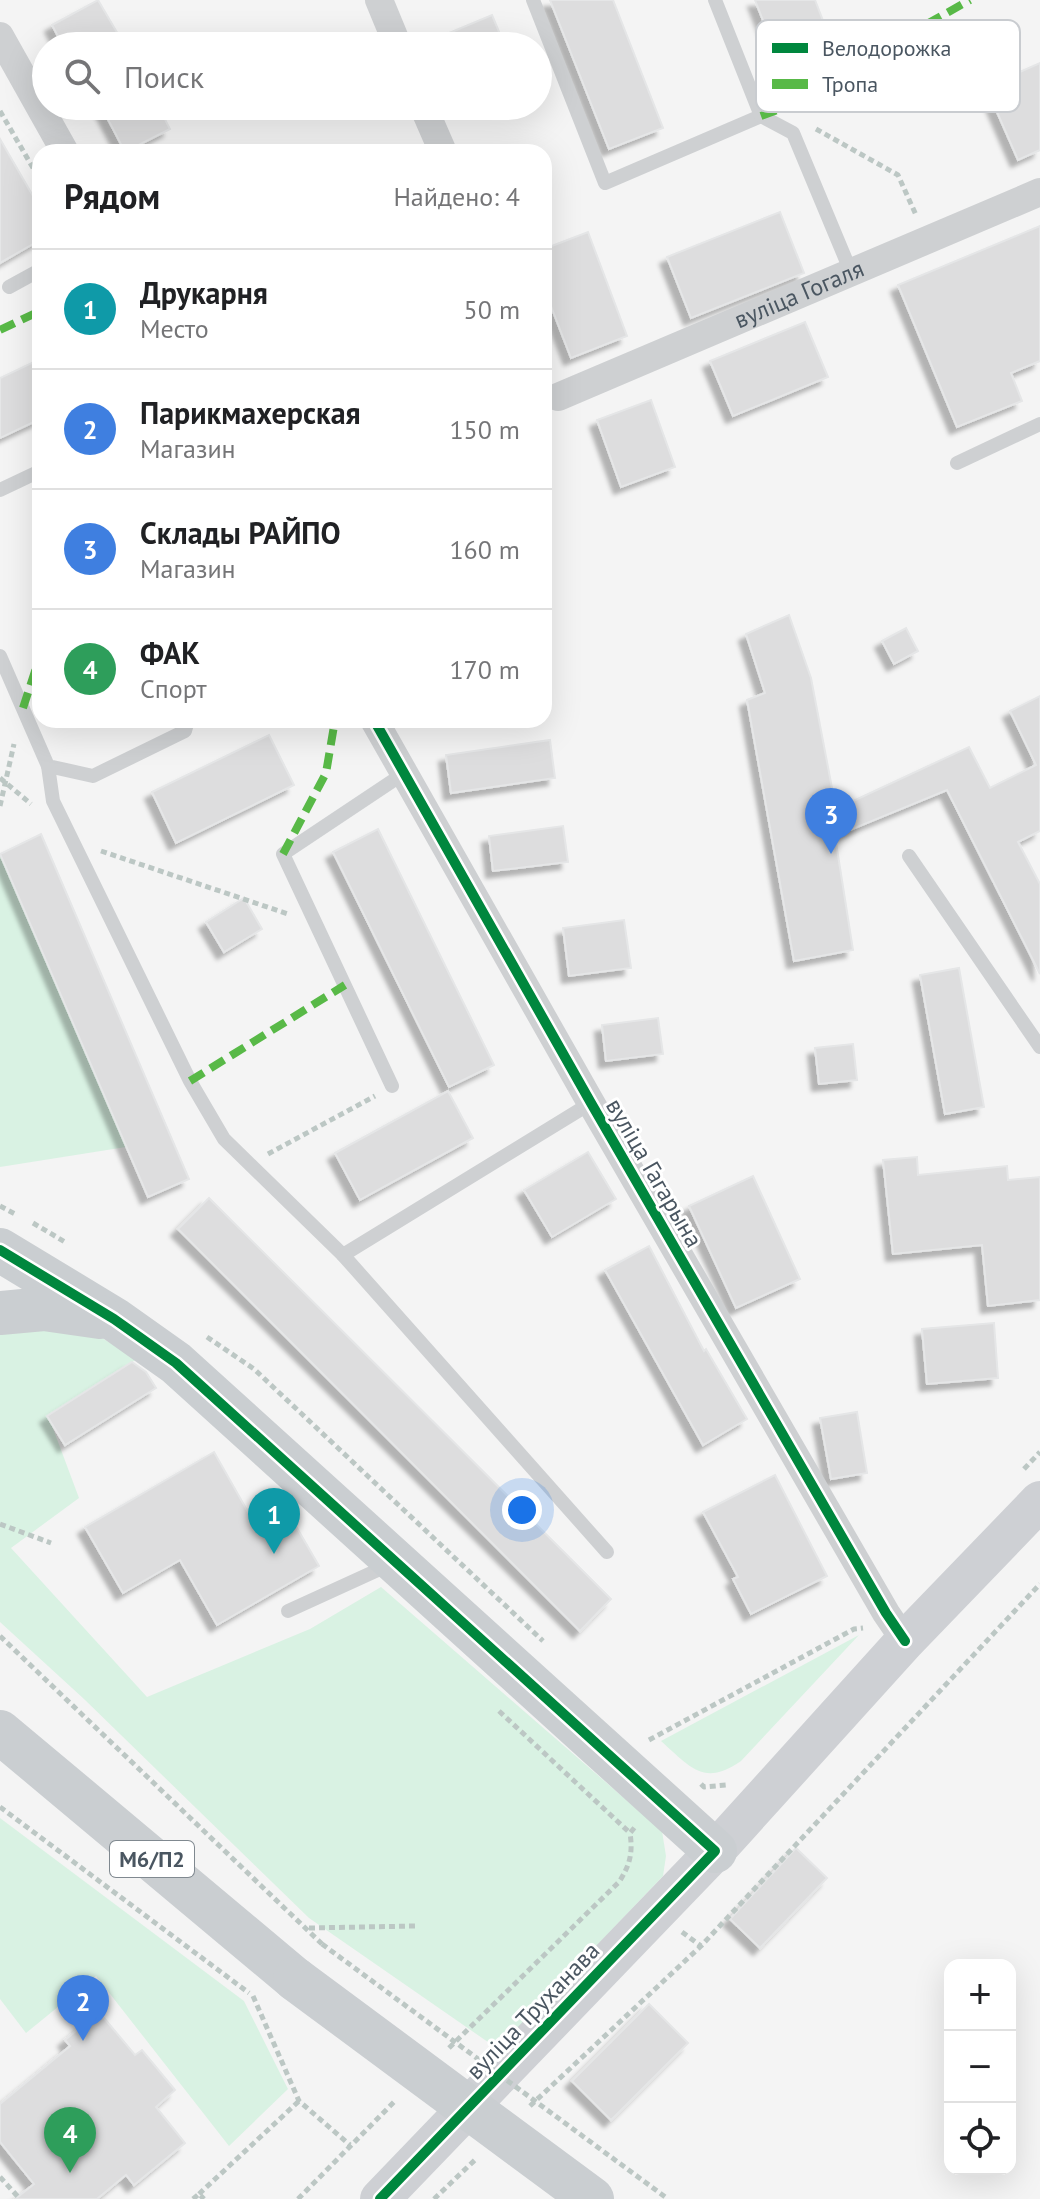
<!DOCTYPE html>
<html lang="ru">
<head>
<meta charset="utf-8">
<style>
  :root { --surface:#fff; --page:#f6f6f6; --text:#202124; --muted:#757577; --line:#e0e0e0; --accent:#7c3aed }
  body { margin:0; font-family:"PT Sans",sans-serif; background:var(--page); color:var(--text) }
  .controls { position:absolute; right:24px; bottom:24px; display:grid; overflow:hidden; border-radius:16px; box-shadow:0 8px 32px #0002 }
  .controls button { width:72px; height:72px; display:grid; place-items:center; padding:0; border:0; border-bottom:2px solid var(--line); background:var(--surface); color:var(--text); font:40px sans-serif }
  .you { position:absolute; left:522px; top:1510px; width:28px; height:28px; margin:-20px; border:6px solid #fff; border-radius:50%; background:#1a73e8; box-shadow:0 0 0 12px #1a73e833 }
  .badge { display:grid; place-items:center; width:52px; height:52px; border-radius:50%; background:var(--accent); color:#fff; font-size:26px; font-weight:700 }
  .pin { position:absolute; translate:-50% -66px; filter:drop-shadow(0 2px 4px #0008) }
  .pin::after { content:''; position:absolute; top:42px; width:28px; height:24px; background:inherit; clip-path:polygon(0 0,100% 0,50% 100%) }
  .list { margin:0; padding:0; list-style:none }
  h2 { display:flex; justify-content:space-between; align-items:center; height:104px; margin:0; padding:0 32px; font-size:34px }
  h2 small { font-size:26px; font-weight:400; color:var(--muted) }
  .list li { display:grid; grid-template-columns:52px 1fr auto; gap:24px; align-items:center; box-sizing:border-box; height:120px; padding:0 32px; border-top:2px solid var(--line) }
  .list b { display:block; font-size:30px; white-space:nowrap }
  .list p { margin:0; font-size:26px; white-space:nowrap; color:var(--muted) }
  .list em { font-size:26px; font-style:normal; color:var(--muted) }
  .icon { flex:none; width:44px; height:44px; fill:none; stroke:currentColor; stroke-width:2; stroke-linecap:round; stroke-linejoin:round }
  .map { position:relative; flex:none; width:1040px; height:2199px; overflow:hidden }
  .search { position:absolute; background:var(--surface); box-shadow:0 8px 32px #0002; left:32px; top:32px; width:520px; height:88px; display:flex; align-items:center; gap:20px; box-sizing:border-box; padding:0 28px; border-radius:44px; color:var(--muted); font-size:30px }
  .panel { position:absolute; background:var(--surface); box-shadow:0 8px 32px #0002; left:32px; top:144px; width:520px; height:584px; border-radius:24px }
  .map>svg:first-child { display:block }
  .green { fill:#d9f2e3 }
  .building { fill:#ddddde; stroke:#e5e6e7; stroke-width:2; filter:url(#shadow) }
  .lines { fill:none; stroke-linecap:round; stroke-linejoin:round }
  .path { stroke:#bcc7c4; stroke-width:5; stroke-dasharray:6 4; stroke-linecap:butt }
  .service { stroke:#ced0d2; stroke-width:14 }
  .minor { stroke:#ced0d2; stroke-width:28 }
  .secondary { stroke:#ced0d4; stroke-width:40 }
  .primary { stroke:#caced1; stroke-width:44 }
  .path-bridge { stroke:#bcc7c4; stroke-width:5; stroke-dasharray:6 4; stroke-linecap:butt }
  .primary-bridge { stroke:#caced1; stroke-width:44 }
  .quiet { stroke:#58b947; stroke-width:8; stroke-dasharray:16 8; stroke-linecap:butt }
  .cycleway-casing { stroke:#fff; stroke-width:15 }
  .cycleway { stroke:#00873e; stroke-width:10 }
  .labels { text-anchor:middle; stroke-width:6; stroke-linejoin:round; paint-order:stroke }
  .shield { fill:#fff; stroke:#808990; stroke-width:2 }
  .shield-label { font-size:22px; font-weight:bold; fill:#4a5661 }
  .street-label { font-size:24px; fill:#4a5661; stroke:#fff }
  .key { fill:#fff; stroke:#c9ccd0; stroke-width:2 }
  .key-label { font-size:22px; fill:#4a5661 }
</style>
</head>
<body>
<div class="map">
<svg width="1040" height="2199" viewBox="0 0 1040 2199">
  <defs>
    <filter id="shadow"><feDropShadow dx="-7" dy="7" stdDeviation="2" flood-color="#0004"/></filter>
  </defs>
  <rect width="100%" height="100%" fill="#f4f4f4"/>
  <g class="green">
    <polygon points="0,854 126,1147 0,1167"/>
    <polygon points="36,1322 102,1338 137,1359 48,1415 79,1498 11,1548 147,1697 310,1629 381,1587 662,1831 666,1856 663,1876 498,2049 309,1918 84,1699 0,1622 0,1330"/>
    <path d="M 859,1635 L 741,1761 C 704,1787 690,1767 661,1741 Z"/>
    <polygon points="0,1818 244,2001 288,2089 229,2146 96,1976 26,2033 0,1999"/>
  </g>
  <g class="building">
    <polygon points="98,0 125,46 63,46 52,25"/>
    <polygon points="550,0 613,0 663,128 609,149"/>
    <polygon points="755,0 815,0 839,62 787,82"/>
    <polygon points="492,15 505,46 418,46"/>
    <polygon points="1040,63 1040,150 1018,160 986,87"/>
    <polygon points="101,106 158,106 170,129 125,152"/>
    <polygon points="0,139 40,208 40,240 0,263"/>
    <polygon points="780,212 804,273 691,318 667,257"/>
    <polygon points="1040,226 1040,361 1011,373 1022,401 957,427 898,285"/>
    <polygon points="588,232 627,336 571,358 544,288 544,249"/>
    <polygon points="805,322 828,377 733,416 710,361"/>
    <polygon points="40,359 40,419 0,438 0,378"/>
    <polygon points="651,400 675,467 621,487 597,420"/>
    <polygon points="789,615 811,678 836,809 969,747 990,788 1036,765 1010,711 1040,696 1040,831 1018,842 1040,884 1040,974 947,790 835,836 853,950 794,961 747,700 765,693 746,634"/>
    <polygon points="906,628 918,651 894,664 882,641"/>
    <polygon points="269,735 294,785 176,843 152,792"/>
    <polygon points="550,740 555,778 451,793 446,755"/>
    <polygon points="563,826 568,862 493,871 489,836"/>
    <polygon points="378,829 494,1065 449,1087 333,852"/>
    <polygon points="41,834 189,1179 148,1197 0,854"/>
    <polygon points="244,898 262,929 224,952 206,922"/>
    <polygon points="624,920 631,968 569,976 563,928"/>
    <polygon points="959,968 984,1107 945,1114 920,975"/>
    <polygon points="658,1018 663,1054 606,1061 602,1025"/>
    <polygon points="853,1044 857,1080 819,1084 815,1048"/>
    <polygon points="448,1091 473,1138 360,1200 335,1153"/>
    <polygon points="588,1152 616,1199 552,1237 524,1190"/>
    <polygon points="917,1157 918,1175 1007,1166 1008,1180 1040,1177 1040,1300 988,1306 982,1245 893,1254 883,1160"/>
    <polygon points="753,1176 800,1279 736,1308 689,1206"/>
    <polygon points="209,1198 611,1599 580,1631 178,1229"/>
    <polygon points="649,1246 704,1351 706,1349 747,1419 703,1445 605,1270"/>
    <polygon points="994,1323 998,1378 927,1384 922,1329"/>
    <polygon points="132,1362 146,1372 156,1388 65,1445 47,1416"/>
    <polygon points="857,1412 867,1473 831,1479 820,1418"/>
    <polygon points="214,1452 252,1519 282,1502 319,1566 217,1625 180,1560 123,1593 85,1527"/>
    <polygon points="775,1475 827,1576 751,1614 733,1579 738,1577 703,1512"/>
    <polygon points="796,1848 827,1878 760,1948 730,1919"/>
    <polygon points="649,2004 688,2043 611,2120 572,2081"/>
    <polygon points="99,2012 135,2055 142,2050 175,2090 156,2107 185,2143 134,2185 126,2175 97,2199 15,2199 34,2184 0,2142 0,2104 70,2046 65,2040"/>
  </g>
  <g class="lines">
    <g class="path">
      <polyline points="0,111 40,180"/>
      <polyline points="816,129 898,175 916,215"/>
      <polyline points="0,778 31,804"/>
      <polyline points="0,806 14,744"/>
      <polyline points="101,851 288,914"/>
      <polyline points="268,1154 375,1096"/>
      <polyline points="0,1206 17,1215"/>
      <polyline points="33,1223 65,1242"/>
      <polyline points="207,1337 254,1369 543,1641"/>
      <polyline points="1024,1469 1040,1452"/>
      <polyline points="0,1524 51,1543"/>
      <polyline points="0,1636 322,1944"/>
      <polyline points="499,1711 630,1833"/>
      <polyline points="649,1740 854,1629 863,1628"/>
      <polyline points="701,1784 704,1787 726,1785"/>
      <polyline points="0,1807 249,1993"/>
      <polyline points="309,1928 415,1926"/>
      <polyline points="682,1932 701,1946"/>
      <polyline points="253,1996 299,2101 350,2145"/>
      <path d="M 449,2048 L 619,1882 C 630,1865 633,1853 630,1833 L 635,1827"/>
      <polyline points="530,2106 701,1946 1040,1584"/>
      <polyline points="0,2177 20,2199"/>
      <polyline points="199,2194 299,2101"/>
      <polyline points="193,2199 199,2194 204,2199"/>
      <polyline points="298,2199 396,2100"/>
      <polyline points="434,2199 477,2158"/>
    </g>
    <g class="service">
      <polyline points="533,0 605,183 761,116"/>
      <polyline points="715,0 761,116 793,133 851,272"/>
      <polyline points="9,287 40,270"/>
      <polyline points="957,463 1040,424"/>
      <polyline points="0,490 40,471"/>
      <polyline points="0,656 48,766 93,776 185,731 188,720"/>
      <polyline points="48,766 53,801 190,1081 224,1139 343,1255"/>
      <polyline points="909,856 1040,1047"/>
      <polyline points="392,1086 283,854 403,774"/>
      <polyline points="591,1103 343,1255 607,1552"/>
      <polyline points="288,1611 391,1564"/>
    </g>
    <g class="minor">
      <polyline points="379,0 398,46"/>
      <polyline points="0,36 65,152"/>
      <polyline points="423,106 443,152"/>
      <path id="s1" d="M 558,397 L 1040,192"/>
      <polyline points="374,720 591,1103 886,1613 905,1641"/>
    </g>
    <polyline class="secondary" points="380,2199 715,1851 905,1641 1040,1501"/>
    <g class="primary">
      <polyline points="0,1250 114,1319 176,1363 715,1851"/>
      <polyline points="0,1313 44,1309 100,1317"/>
      <polyline points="0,1732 295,1979"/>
    </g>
    <polyline class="path-bridge" points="322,1944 668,2199"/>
    <polyline class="primary-bridge" points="295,1979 592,2199"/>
    <g class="quiet">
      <polyline points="761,116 843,86 863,66 907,35 970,0"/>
      <polyline points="0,330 40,311"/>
      <polyline points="23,708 40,656"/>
      <polyline points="283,854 326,773 335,720"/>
      <polyline points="190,1081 345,985"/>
    </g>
    <defs>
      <g id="cycleway">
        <polyline points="374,720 591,1103 886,1613 905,1641"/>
        <polyline points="0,1250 114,1319 176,1363 715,1851 380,2199"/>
      </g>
    </defs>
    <use href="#cycleway" class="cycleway-casing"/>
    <use href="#cycleway" class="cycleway"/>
  </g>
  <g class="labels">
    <rect class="shield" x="110" y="1841" width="84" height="36" rx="6"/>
    <g class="shield-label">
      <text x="152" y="1867">М6/П2</text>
    </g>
    <g class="street-label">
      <text dy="8" stroke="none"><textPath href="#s1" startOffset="262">вуліца Гогаля</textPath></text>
      <text transform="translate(654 1173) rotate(60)" y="8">вуліца Гагарына</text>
      <text transform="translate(533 2011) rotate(-46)" y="8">вуліца Труханава</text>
    </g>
  </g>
  <rect x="756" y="20" width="264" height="92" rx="12" class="key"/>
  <rect x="772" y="43" width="36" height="10" fill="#00873e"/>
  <rect x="772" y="79" width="36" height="10" fill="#58b947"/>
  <g class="key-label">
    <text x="822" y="56">Велодорожка</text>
    <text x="822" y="92">Тропа</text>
  </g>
</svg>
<div class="controls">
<button>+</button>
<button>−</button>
<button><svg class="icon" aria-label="locate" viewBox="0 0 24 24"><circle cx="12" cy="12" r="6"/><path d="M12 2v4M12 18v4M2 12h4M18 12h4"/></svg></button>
</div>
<div class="you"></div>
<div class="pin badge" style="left:274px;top:1554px;background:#0f9aa8">1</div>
<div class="pin badge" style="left:83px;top:2041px;background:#3f7fe0">2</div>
<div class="pin badge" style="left:831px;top:854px;background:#3f7fe0">3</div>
<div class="pin badge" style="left:70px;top:2173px;background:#2e9e5b">4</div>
<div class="search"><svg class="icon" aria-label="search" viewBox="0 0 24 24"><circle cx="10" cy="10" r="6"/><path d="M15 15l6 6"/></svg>Поиск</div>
<section class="panel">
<h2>Рядом<small>Найдено: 4</small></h2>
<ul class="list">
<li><span class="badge" style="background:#0f9aa8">1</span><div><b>Друкарня</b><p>Место</p></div><em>50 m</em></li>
<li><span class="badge" style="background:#3f7fe0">2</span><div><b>Парикмахерская</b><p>Магазин</p></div><em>150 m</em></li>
<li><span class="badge" style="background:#3f7fe0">3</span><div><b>Склады РАЙПО</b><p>Магазин</p></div><em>160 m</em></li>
<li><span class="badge" style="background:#2e9e5b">4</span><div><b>ФАК</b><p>Спорт</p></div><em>170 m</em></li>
</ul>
</section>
</div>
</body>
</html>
